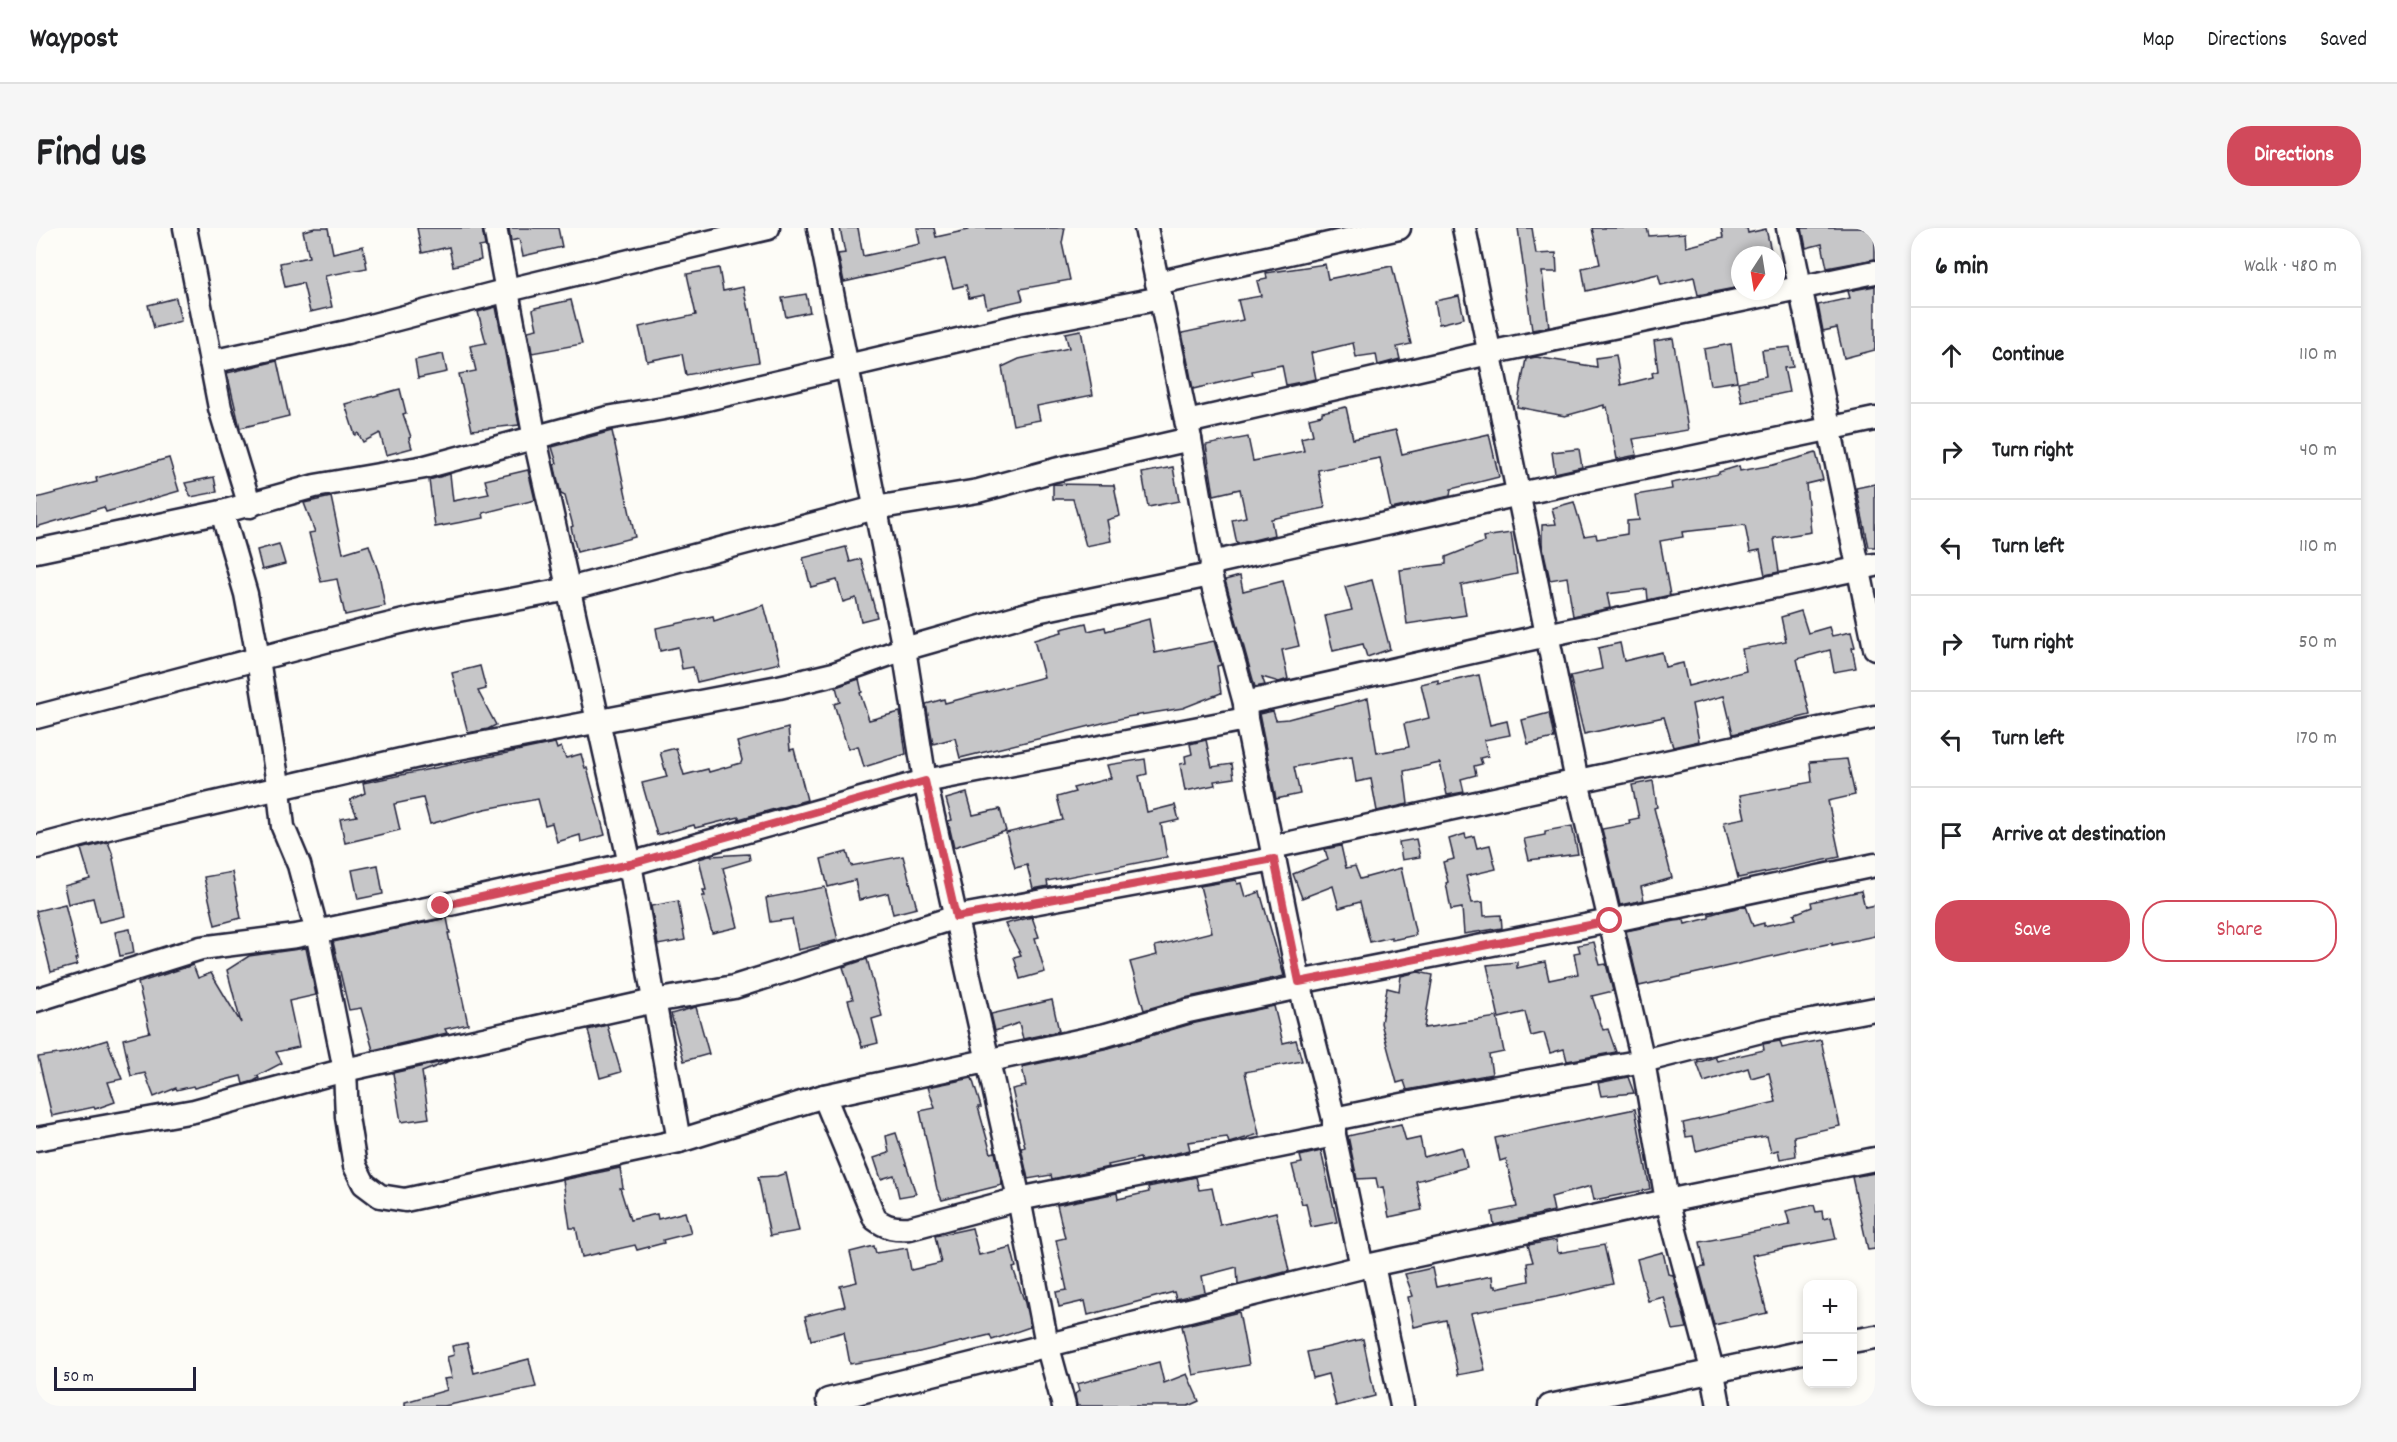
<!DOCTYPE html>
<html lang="en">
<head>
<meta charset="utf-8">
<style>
  :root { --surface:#fff; --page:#f6f6f6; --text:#202124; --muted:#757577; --line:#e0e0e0; --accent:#d1495b }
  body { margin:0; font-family:Dekko,sans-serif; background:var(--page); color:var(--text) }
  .controls { position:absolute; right:18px; bottom:18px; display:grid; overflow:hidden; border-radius:12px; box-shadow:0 3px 9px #0003 }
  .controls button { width:54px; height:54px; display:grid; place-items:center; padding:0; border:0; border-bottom:2px solid var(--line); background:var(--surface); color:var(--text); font:30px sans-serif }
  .compass { position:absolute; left:1695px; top:18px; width:54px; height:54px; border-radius:50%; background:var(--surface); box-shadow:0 3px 9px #0003; rotate:192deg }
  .scale { position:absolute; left:18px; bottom:15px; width:142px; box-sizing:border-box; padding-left:6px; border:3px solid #22223b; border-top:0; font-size:16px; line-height:21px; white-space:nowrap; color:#22223b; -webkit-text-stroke:4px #fdfcf7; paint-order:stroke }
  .stop { position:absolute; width:18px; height:18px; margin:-14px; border:4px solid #d1495b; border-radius:50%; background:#fff }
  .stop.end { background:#d1495b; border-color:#fff; box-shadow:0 2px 6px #0008 }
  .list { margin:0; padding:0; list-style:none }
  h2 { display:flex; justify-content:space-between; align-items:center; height:78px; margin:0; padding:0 24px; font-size:26px }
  h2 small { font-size:20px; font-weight:400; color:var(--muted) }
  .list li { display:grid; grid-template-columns:39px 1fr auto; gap:18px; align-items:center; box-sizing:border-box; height:96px; padding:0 24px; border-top:2px solid var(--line) }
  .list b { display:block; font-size:22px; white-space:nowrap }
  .list em { font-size:20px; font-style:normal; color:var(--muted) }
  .actions { display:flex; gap:12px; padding:18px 24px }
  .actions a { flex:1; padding:14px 0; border:2px solid var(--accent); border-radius:24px; text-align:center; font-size:21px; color:var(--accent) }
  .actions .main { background:var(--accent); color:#fff }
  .icon { flex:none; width:33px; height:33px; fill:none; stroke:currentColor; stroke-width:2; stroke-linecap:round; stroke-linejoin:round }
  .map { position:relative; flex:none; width:1839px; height:1178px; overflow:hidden; border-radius:24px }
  header { display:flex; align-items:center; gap:36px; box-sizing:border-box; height:84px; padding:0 30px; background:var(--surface); border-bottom:2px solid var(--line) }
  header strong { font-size:28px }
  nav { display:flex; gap:33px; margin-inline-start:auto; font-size:21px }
  .intro { display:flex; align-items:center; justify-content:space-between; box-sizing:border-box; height:144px; padding:0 36px }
  h1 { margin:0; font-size:42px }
  .button { padding:15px 27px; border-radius:24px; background:var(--accent); color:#fff; font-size:21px; font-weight:700 }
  main { display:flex; gap:36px; padding:0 36px }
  aside { flex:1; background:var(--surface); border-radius:24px; box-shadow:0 3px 9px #0003 }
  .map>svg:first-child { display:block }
  .building { fill:#c6c6c8; stroke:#22223b; stroke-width:1.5 }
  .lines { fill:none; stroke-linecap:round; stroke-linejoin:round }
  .street-casing { stroke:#22223b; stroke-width:27 }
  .street { stroke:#fdfcf7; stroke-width:22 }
  .route { stroke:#d1495b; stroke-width:8 }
</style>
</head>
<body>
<header>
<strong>Waypost</strong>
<nav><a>Map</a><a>Directions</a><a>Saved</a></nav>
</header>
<div class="intro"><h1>Find us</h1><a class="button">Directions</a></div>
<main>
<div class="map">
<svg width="1839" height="1178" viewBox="0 0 1839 1178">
  <rect width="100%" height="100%" fill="#fdfcf7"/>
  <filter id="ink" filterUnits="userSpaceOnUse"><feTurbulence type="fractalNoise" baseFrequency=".0167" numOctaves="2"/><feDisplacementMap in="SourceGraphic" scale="12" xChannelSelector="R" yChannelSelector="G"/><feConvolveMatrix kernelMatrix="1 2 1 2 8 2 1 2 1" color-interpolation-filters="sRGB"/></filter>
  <g filter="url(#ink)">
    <g class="building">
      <polygon points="279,0 292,0 297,25 327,18 331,40 289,48 296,79 274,84 267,55 249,59 244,35 273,29 267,3"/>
      <polygon points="381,0 446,0 449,18 443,19 445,32 417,38 413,19 386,25"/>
      <polygon points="473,0 522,0 526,19 487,28 483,11 475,13"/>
      <polygon points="804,0 822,0 827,28 884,16 881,0 898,0 900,9 932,2 932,0 1029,0 1026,15 1034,52 984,61 987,72 951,80 948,67 933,70 930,57 917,60 909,31 808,54 802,26 809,25"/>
      <polygon points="1482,0 1496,0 1500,26 1520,25 1521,44 1506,44 1513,99 1496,102"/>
      <polygon points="1556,0 1611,0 1613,8 1649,5 1650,19 1687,10 1685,0 1711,0 1712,5 1730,1 1736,27 1704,27 1704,59 1662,67 1658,49 1625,57 1622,46 1550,63 1546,40 1564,36"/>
      <polygon points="1766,0 1839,0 1839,31 1791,40 1786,16 1770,20"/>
      <polygon points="1289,36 1292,51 1356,38 1375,116 1361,119 1364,131 1342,137 1340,126 1320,129 1317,115 1275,125 1280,151 1250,157 1246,137 1216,143 1217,147 1157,161 1146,105 1207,92 1202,72 1225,68 1221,53 1231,51 1230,45"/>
      <polygon points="683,40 687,63 707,59 712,82 714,81 723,134 650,147 646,126 611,133 603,99 660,87 651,46"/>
      <polygon points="1839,58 1839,122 1808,130 1801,100 1787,103 1782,77 1814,70 1812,63"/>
      <polygon points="770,66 774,84 750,89 746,70"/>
      <polygon points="1423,68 1428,90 1403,96 1399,73"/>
      <polygon points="140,70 145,93 118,100 112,77"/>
      <polygon points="535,72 546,116 496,125 492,103 501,101 497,82 499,80"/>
      <polygon points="460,79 483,197 436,202 423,146 440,143 434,118 450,115 442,84"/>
      <polygon points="1045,102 1057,167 1001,178 1004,192 977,197 966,139 983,131 1033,120 1029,105"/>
      <polygon points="1637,110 1652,202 1597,211 1601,227 1581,231 1571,179 1568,180 1568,177 1529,188 1481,179 1490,131 1500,129 1561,139 1560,130 1580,127 1585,157 1617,149 1616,145 1622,143 1618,113"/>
      <polygon points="1695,116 1701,153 1674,157 1668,121"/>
      <polygon points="1754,119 1757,139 1748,140 1753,164 1706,174 1702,154 1730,148 1726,122"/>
      <polygon points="407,126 411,144 382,150 379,132"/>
      <polygon points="241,133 253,188 204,200 191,145"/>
      <polygon points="364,161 370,185 367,186 375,209 373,210 376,220 350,227 344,205 327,214 322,205 319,207 309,176"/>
      <polygon points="1310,179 1317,211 1360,202 1366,226 1453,206 1463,249 1415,261 1414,268 1355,281 1344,230 1282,242 1289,280 1235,291 1238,307 1201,316 1196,292 1210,289 1204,261 1178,267 1170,217 1212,209 1217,233 1268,223 1265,210 1277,207 1273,190 1286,187 1286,184"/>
      <polygon points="576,203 599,309 541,324 535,299 537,298 529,268 525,266 518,236 521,235 516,219"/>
      <polygon points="1543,221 1546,239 1519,245 1516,224"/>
      <polygon points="1780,225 1787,252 1770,256 1775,304 1738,310 1743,344 1729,347 1724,322 1714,324 1709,297 1646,304 1647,309 1624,313 1634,367 1612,372 1611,361 1571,366 1574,380 1537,388 1531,349 1514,352 1506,316 1506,297 1520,296 1516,280 1538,274 1548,308 1560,306 1561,311 1591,306 1591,293 1603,292 1599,267 1636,261 1635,255 1683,246 1683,244 1703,238 1704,243 1737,237"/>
      <polygon points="133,230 143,263 70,284 68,279 0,299 0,270 61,254 60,250"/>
      <polygon points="1137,239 1143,273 1112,279 1106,245"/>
      <polygon points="492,242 499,272 447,285 448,290 399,299 393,252 414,246 417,273 453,266 449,252"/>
      <polygon points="178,249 181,264 155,269 149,255"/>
      <polygon points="1017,256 1078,257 1084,288 1071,292 1075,313 1050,318 1037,271 1017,271"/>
      <polygon points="1839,256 1839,319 1833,319 1820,260"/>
      <polygon points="295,269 307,325 333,317 343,346 349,378 309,387 301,351 285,354 273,305 279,304 268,275"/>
      <polygon points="1475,305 1481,346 1425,357 1430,387 1371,396 1364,342 1410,336 1410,329 1448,314 1447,309"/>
      <polygon points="243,316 249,336 226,342 221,322"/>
      <polygon points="810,319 814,334 825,331 841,389 825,393 820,370 807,374 801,352 775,359 767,330"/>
      <polygon points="1204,348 1207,363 1247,353 1263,418 1246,422 1252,451 1243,454 1226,449 1229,457 1219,459 1189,352"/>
      <polygon points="1336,352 1354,421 1331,429 1327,416 1297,423 1289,388 1316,382 1309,359"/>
      <polygon points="728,377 744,435 661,454 657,439 646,441 642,419 624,423 620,400 677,388 678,393"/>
      <polygon points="1765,383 1772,405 1793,399 1796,408 1815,404 1819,419 1816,420 1820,440 1798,444 1794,422 1761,431 1774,487 1697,506 1688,468 1656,476 1663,513 1637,519 1628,489 1548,506 1534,448 1566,441 1562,420 1584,415 1588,433 1626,424 1629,439 1647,435 1652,458 1710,443 1706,421 1750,413 1745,389"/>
      <polygon points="1113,391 1119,425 1178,413 1185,437 1181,438 1185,465 1147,480 1091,489 924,530 919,510 897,516 890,476 908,471 909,475 1008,449 998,412 1026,404 1025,401 1050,395 1052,403 1069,399 1070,403"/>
      <polygon points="444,438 450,461 442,463 460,497 452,501 432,505 416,445"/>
      <polygon points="1443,447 1454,497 1471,493 1474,507 1448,512 1452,528 1444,530 1446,536 1438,538 1440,547 1425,551 1428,564 1411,567 1404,535 1368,543 1372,576 1341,583 1335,551 1320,554 1316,528 1258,539 1264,566 1240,571 1223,486 1237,483 1240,492 1252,491 1332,470 1341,525 1373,519 1368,496 1393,490 1385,456 1402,452 1402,456"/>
      <polygon points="823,451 826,464 824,465 833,492 864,484 870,526 828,539 822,518 812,521 798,476 804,474 800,459"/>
      <polygon points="1513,485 1518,510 1492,516 1486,492"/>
      <polygon points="752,500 754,522 758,521 771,572 703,591 703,589 659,600 658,597 621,607 606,555 631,549 624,524 640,520 648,547 672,541 673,544 705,535 706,532 701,514"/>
      <polygon points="1170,512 1176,539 1196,536 1198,550 1178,553 1179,557 1149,563 1144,536 1150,535 1149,528 1156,526 1154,516"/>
      <polygon points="519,515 521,521 525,519 530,530 545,526 549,540 551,540 569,607 545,614 544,607 521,614 516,595 509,597 502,571 449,581 394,596 387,570 358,576 364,602 309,615 304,591 321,588 314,572 329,565 327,555"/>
      <polygon points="1109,531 1111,546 1103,548 1111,584 1139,577 1143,592 1125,596 1131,629 1011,653 1012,658 997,661 991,637 979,640 970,605 1027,592 1021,569 1039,564 1037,560 1075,550 1071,537"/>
      <polygon points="1811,531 1819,567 1792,573 1804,629 1702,650 1688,594 1709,590 1704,567 1776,554 1774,534"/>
      <polygon points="1617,553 1621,579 1618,580 1636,650 1605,659 1608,672 1584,677 1566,601 1594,596 1593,592 1603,590 1596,557"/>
      <polygon points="931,565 937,587 964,581 970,603 918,619 912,593 916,592 910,571"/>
      <polygon points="1536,598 1542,626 1493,632 1488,611 1509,607 1509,603"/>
      <polygon points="1429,606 1430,610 1438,608 1441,620 1454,617 1460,641 1430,648 1436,675 1447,674 1448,688 1465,687 1466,700 1428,706 1426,680 1415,682 1410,655 1412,654 1407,634 1418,631 1413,611"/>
      <polygon points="1380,611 1384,629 1366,632 1363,614"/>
      <polygon points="72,614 78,630 77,631 89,688 63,694 57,670 32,676 28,658 54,651 45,621"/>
      <polygon points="1305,618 1310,640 1319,638 1324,651 1365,640 1380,707 1356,712 1356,709 1334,714 1324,674 1303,680 1297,658 1266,670 1257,646 1292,632 1289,621"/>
      <polygon points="811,624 815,638 867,628 881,680 857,686 852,665 823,672 819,652 792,659 785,631"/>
      <polygon points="713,626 714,632 687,640 702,699 676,705 666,668 669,668 667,662 670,662 663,631 673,628"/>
      <polygon points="342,637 347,666 322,671 316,642"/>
      <polygon points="196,644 205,690 179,697 168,649"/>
      <polygon points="1200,652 1201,656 1205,655 1209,669 1224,664 1248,748 1149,770 1108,782 1094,734 1121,727 1119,718 1176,704 1164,658"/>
      <polygon points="789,659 802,712 762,722 756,691 734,694 730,670"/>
      <polygon points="1825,663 1829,679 1839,677 1839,708 1796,717 1796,715 1603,758 1590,703 1639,693 1648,692 1649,696 1673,690 1673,687 1683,684 1710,678 1717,698 1728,695 1728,698 1760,691 1758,686 1776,679 1775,674"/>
      <polygon points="642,673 649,712 622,717 615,678"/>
      <polygon points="29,676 42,731 39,731 41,737 15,744 0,683"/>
      <polygon points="996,689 1003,709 999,710 1009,744 984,751 978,729 985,727 969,696"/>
      <polygon points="411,690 414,705 412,705 432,796 409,801 411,805 337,822 325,780 313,782 297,714"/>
      <polygon points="94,701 98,725 84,728 79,704"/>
      <polygon points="1558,714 1564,737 1570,736 1577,763 1556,768 1567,802 1572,801 1580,824 1531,833 1528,821 1514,825 1508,805 1495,808 1489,784 1463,790 1451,737 1481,734 1481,740 1509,734 1513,752 1542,746 1538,725 1544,724 1542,717"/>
      <polygon points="270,720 280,767 253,773 263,819 240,824 246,835 221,848 223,850 218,853 207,856 205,848 158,860 157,858 141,862 140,860 118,869 109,845 95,848 87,811 114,804 102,755 157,737 162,750 175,745 205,795 191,742 213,728"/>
      <polygon points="831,731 846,788 836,791 842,815 826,819 812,772 817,771 807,739"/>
      <polygon points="1382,744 1397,747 1388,800 1461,789 1468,824 1453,827 1456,846 1371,862 1368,853 1361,855 1345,795 1351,760 1363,763 1365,748"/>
      <polygon points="1016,772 1023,803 987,811 983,795 959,803 955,786"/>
      <polygon points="1238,778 1247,815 1260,812 1266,833 1209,844 1223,906 1193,915 1191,909 1152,914 1154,922 1105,933 1104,930 1072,937 1073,939 1016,951 1015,947 992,951 985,920 989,919 976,861 990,858 986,839 1073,820 1155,796"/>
      <polygon points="660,779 673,826 648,833 635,786"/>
      <polygon points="571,797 585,844 564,850 552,802"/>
      <polygon points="71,812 86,851 72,854 79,874 59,881 58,879 16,888 2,829 29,825"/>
      <polygon points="1785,812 1804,898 1758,908 1760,928 1744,931 1742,922 1735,924 1731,908 1691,915 1660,923 1657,908 1650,909 1647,895 1740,874 1733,845 1715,850 1712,840 1668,854 1661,835 1679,829 1681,833 1728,822 1727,816 1744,813 1746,820"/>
      <polygon points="419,831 386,844 393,890 365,894 357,845"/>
      <polygon points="1592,849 1598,865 1565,868 1562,855"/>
      <polygon points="936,850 945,879 942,879 955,925 959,924 966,957 906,972 901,961 884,883 899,880 892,859"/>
      <polygon points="1599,881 1614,961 1558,972 1555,958 1515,969 1518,983 1458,997 1456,984 1481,979 1470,931 1464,933 1459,910"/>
      <polygon points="1365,896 1370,913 1384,910 1388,929 1426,919 1431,939 1380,953 1386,982 1353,989 1347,959 1342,960 1340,950 1321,951 1312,908"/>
      <polygon points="860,905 880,966 863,969 858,947 845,951 838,930 853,925 850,908"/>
      <polygon points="1285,923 1301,994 1275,999 1270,975 1266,976 1256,937 1266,935 1264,928"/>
      <polygon points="584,940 587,960 584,960 594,992 621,986 622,991 649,984 655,1005 627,1012 628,1015 601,1022 599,1017 546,1029 540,1000 534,1000 527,952"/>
      <polygon points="750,945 763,1003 734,1008 722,949 741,948"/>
      <polygon points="1839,945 1839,1021 1832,1022 1816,949"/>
      <polygon points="1160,949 1163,962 1176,960 1184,997 1240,984 1253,1043 1202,1056 1201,1039 1166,1048 1169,1064 1140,1071 1138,1064 1052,1087 1049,1073 1023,1079 1020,1064 1031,1062 1020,1012 1029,1010 1021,977 1081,965 1082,971 1113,964 1112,959"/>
      <polygon points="1778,977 1780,984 1786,983 1787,991 1795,989 1800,1011 1716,1027 1731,1085 1678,1097 1663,1040 1669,1039 1664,1014 1754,997 1750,983"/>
      <polygon points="936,1000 943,1027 975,1019 980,1039 977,1040 989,1075 994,1099 956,1112 954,1107 879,1125 814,1136 808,1104 775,1112 769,1088 809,1078 804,1058 821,1054 814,1024 838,1018 840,1025 871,1020 875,1042 905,1035 899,1008"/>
      <polygon points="1520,1012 1522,1025 1568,1017 1577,1056 1520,1069 1435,1085 1449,1142 1422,1147 1410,1092 1378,1099 1372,1069 1377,1068 1369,1046 1396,1040 1400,1059 1456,1048 1457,1058 1460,1058 1460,1060 1493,1053 1491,1035 1497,1034 1492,1017"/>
      <polygon points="1627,1024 1632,1046 1637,1047 1651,1100 1637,1102 1628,1069 1612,1073 1601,1031"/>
      <polygon points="1203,1084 1213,1137 1157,1147 1146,1098"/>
      <polygon points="1327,1111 1339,1168 1300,1178 1292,1146 1277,1150 1271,1124"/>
      <polygon points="431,1115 438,1145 493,1131 500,1159 408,1178 369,1178 369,1174 411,1162 408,1151 416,1150 411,1129 418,1127 416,1118"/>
      <polygon points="1123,1134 1128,1155 1151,1146 1163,1173 1152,1178 1041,1178 1039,1166 1043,1163 1041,1156"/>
    </g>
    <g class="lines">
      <defs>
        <g id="street">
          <polyline points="149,0 184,180 214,278"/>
          <polyline points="459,0 499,211 594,636 643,913"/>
          <polyline points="783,0 868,421 889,553 983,971 1011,1116 1028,1178"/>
          <polyline points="1110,0 1154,211 1176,335 1174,347 1209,475 1210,491 1263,754 1574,693 1839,637"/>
          <polyline points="1428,0 1541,553 1607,833 1631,973 1677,1145 1683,1178"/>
          <polyline points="1752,0 1839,420"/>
          <polyline points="1121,55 1363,0"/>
          <polyline points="175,134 311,104 472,62 732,0"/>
          <polyline points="1151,194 1453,125 1839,44"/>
          <polyline points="186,284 210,366 219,413 243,562 247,599 263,637 281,704 309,842 311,889 319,938 328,956 344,968 369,972 643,913 788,868 1070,807 1152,783 1264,759"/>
          <polyline points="0,323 186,284 279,258 389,239 571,190 645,177 982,98 1125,70"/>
          <polyline points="1176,335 1483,266 1839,191"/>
          <polyline points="1209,475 1511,407 1839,337"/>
          <polyline points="0,489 331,402 385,389 533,361 839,280 942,263 1019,242 1154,211"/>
          <polyline points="0,619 87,596 391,526 743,459 798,446 868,421 1005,382 1174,347"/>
          <polyline points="1236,619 1839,489"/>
          <polyline points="1263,754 1298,891 1298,907 1326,1039"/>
          <polyline points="0,772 165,720 260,708 405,678 594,636 889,553 1210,491"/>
          <path d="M 788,868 L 839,991 C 851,1000 859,1001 874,1000 L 983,971 L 1298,907"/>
          <polyline points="1298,891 1400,870 1607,833 1725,803 1839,781"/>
          <polyline points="0,911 158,883 309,842 618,773 698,759 920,689 1238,631"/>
          <polyline points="1337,1037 1366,1178"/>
          <polyline points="1816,1113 1839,1109"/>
          <polyline points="792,1172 1326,1039 1631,973 1839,931"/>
          <polyline points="1514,1178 1772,1123"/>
        </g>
      </defs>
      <use href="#street" class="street-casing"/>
      <use href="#street" class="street"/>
    </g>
  </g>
  <g class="lines" filter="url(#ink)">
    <polyline class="route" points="405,678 594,636 889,553 920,689 1238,631 1263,754 1574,693"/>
  </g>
</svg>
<div class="controls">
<button>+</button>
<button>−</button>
</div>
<svg class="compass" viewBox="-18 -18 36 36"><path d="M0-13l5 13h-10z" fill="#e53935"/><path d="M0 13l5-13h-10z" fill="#757577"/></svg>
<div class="scale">50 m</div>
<div class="stop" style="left:1574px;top:693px"></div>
<div class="stop end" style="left:405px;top:678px"></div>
</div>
<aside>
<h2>6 min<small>Walk · 480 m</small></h2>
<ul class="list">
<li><svg class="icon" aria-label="ahead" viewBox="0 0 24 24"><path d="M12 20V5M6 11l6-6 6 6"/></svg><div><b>Continue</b></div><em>110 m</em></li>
<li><svg class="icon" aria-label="right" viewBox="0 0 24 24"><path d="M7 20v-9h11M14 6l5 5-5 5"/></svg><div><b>Turn right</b></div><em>40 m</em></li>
<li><svg class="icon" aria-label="left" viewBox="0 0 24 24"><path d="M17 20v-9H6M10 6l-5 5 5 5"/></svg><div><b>Turn left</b></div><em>110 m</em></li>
<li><svg class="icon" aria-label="right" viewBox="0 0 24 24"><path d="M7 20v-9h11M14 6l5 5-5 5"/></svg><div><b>Turn right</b></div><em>50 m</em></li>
<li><svg class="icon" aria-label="left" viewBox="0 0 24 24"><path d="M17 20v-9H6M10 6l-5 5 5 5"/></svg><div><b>Turn left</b></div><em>170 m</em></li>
<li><svg class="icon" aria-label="arrive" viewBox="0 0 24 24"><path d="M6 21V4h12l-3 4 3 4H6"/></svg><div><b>Arrive at destination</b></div></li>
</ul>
<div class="actions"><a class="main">Save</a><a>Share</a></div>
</aside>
</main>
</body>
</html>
